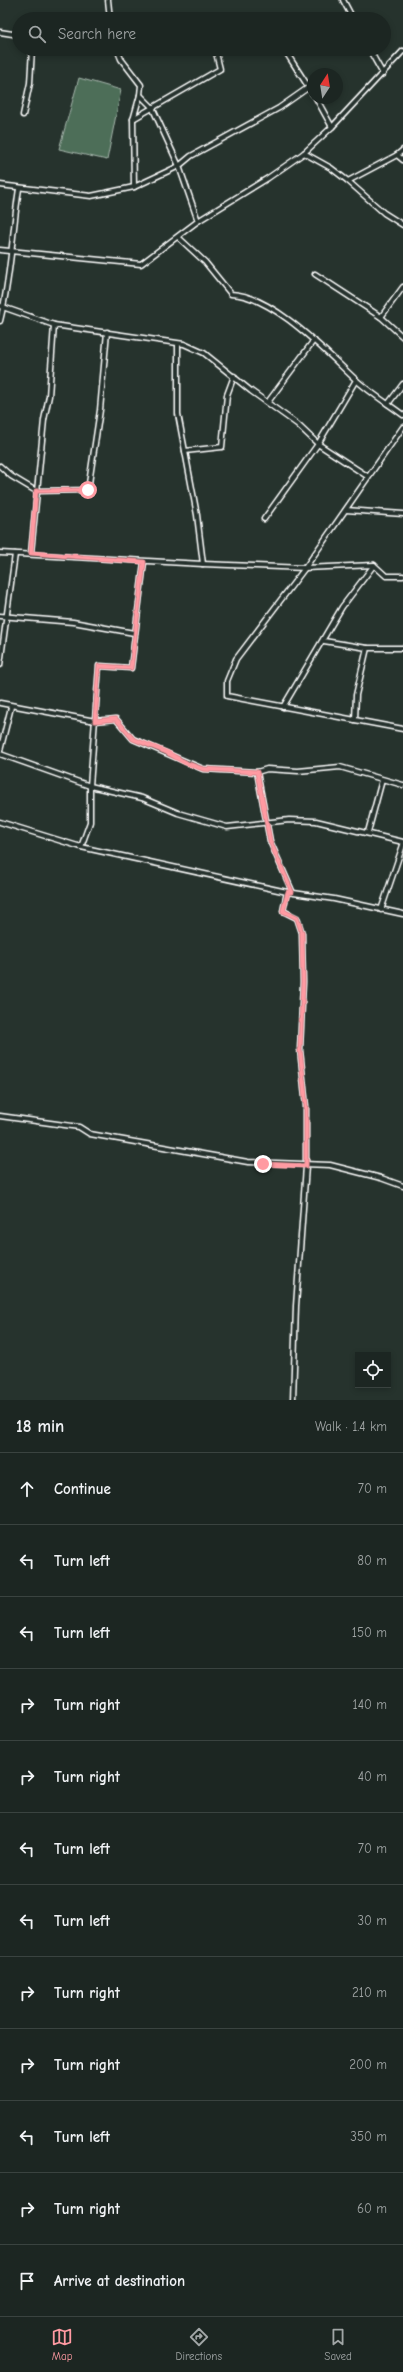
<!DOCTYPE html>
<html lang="en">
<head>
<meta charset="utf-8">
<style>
  :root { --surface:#1c2622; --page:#29322f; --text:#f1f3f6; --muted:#a0a5a5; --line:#3a4340; --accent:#ff9aa2 }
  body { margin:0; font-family:"Comic Neue",sans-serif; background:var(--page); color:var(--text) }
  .controls { position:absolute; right:12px; bottom:12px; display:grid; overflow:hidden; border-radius:0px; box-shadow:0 2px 6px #0003 }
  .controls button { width:36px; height:36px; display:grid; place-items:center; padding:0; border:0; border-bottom:1px solid var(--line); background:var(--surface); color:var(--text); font:20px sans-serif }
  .compass { position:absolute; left:307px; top:68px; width:36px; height:36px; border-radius:50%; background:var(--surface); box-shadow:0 2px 6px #0003; rotate:12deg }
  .stop { position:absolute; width:12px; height:12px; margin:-9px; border:3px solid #ff9aa2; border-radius:50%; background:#fff }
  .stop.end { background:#ff9aa2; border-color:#fff; box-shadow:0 1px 4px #0008 }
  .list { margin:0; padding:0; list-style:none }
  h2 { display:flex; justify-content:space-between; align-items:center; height:52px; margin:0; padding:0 16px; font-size:17px }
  h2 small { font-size:13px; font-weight:400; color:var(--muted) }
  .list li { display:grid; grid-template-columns:26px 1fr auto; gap:12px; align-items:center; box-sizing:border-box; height:72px; padding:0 16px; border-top:1px solid var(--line) }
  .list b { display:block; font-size:15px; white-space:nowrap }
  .list em { font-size:13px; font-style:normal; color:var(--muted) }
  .icon { flex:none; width:22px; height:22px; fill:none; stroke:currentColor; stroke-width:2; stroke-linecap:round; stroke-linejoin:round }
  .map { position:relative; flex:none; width:403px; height:1400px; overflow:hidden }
  .search { position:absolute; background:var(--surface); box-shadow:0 2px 6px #0003; left:12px; right:12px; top:12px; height:44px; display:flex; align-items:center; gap:10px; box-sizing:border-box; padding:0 14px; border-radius:22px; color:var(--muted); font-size:15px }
  .sheet { height:916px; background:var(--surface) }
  nav { display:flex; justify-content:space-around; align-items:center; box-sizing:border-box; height:56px; border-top:1px solid var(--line); background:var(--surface); font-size:11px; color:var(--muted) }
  nav a { display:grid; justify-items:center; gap:2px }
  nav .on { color:var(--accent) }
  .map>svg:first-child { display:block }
  .park { fill:#4e6e59; stroke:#a6b6ac }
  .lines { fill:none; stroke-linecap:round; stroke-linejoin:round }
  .minor-casing { stroke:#fff; stroke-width:7 }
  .minor { stroke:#26332d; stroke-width:4 }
  .route { stroke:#ff9aa2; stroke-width:5 }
</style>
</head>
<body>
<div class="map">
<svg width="403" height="1400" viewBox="0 0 403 1400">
  <rect width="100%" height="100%" fill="#26332d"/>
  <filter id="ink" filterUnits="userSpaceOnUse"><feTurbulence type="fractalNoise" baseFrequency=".025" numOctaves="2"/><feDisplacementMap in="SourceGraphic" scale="8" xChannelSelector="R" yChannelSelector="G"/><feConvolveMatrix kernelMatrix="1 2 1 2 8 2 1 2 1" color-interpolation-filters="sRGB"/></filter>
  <g filter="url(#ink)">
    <polygon class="park" points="79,78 121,90 107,160 59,149"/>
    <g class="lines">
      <defs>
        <g id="minor">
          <polyline points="108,0 110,19"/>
          <polyline points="343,0 353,19"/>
          <polyline points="0,32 19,35"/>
          <polyline points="117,49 121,59 141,85 140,95 133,120 134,187"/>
          <polyline points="284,49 313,94"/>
          <polyline points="369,49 383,74"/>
          <polyline points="140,95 152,107 179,166 191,156 279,108 309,87"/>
          <polyline points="316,98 332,127"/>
          <polyline points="23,115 30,83 32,49"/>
          <polyline points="133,119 220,69 215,49"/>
          <polyline points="304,153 331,168 348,181 397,155 403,160"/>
          <polyline points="397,155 403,150"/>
          <polyline points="348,181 384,213 403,225"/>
          <polyline points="0,185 91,196 134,187 179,166 198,221"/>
          <path d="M 178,237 L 205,262 L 231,294 C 272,295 325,351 354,378 C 369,392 387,403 403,415"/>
          <polyline points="0,250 141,264 198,221 268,178 304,153 332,127 403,51"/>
          <polyline points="315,274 381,317 403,337"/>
          <polyline points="0,306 54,325 184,344 204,353 251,391 297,424 318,444 367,476"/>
          <polyline points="381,317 403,287"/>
          <path d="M 0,321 C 11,277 12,233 19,189"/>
          <polyline points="178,345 178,414 197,515 203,564"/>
          <polyline points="268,402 314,340"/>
          <polyline points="388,404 403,384"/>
          <polyline points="403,427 305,568 236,659 227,681 227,696 403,729"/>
          <polyline points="185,451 222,447 227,395 234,376"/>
          <polyline points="0,466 11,476 36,491 88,490 100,410 107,332"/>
          <polyline points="346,510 403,514"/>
          <polyline points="264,519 318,444 356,380"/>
          <polyline points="0,553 203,564 305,568 374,565 386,576 403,576"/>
          <polyline points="31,553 44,420 49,396 54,325"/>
          <polyline points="0,616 73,622 134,633"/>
          <polyline points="324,641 367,648 403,648"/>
          <polyline points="0,665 15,554"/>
          <polyline points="0,703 95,721 116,719 133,739 203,769 257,772 267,769 298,771 340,767 403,785"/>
          <polyline points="283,707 342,607 374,565"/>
          <polyline points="355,720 356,695 367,648"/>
          <polyline points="0,751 11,707"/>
          <polyline points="0,754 90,786 142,798 178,813 227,827 289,820 316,821 403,842"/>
          <polyline points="257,772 270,841 292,891"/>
          <polyline points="0,822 81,847 287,892 334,899 403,914"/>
          <polyline points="368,832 382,780"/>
          <polyline points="81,847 90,822 90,786 99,666 131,668 144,562"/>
          <polyline points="287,892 283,911 297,918 302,933 303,982 300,1050 306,1106 306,1166 296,1306 293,1400"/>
          <polyline points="381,910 403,845"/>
          <polyline points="0,1116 79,1127 90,1134 248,1162 330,1165 381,1178 403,1186"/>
        </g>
      </defs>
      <use href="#minor" class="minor-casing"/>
      <use href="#minor" class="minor"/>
    </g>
  </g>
  <g class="lines" filter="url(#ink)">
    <polyline class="route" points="88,490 36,491 31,553 144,562 131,668 99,666 95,721 116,719 133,739 166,752 186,763 203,769 257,772 270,841 292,892 288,892 283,911 297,918 302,933 303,982 300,1050 306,1106 306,1166 263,1164"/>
  </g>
</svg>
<div class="controls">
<button><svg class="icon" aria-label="locate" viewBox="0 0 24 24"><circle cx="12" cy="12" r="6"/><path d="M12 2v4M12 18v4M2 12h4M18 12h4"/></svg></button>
</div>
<svg class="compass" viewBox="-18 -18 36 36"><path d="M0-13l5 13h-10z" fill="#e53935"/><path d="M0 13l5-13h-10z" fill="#a0a5a5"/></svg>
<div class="stop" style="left:88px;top:490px"></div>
<div class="stop end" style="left:263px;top:1164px"></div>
<div class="search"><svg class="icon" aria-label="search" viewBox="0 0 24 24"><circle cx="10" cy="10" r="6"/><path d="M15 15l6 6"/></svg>Search here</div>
</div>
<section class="sheet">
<h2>18 min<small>Walk · 1.4 km</small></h2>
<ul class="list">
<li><svg class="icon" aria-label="ahead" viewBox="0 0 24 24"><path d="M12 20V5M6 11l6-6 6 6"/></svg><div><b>Continue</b></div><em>70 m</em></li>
<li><svg class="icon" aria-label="left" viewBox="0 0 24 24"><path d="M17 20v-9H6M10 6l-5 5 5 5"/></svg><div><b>Turn left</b></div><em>80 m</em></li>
<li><svg class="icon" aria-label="left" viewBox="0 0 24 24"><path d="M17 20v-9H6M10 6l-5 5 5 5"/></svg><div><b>Turn left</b></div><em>150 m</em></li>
<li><svg class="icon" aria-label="right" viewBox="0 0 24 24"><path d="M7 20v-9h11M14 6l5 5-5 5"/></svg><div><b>Turn right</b></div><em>140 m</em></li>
<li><svg class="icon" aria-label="right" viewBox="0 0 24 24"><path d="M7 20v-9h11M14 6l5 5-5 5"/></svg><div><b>Turn right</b></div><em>40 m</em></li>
<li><svg class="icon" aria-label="left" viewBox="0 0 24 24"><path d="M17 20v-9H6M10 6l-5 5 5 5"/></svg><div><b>Turn left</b></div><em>70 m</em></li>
<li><svg class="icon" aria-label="left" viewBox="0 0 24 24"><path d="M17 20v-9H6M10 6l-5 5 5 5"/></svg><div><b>Turn left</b></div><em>30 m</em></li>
<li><svg class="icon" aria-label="right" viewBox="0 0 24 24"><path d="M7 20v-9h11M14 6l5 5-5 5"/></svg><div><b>Turn right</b></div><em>210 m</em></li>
<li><svg class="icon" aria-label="right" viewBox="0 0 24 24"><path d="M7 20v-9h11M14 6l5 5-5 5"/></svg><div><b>Turn right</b></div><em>200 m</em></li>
<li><svg class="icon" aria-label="left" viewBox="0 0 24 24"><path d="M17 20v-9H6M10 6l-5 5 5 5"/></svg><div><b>Turn left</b></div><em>350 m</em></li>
<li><svg class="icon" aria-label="right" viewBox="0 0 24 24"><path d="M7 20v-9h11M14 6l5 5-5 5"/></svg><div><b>Turn right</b></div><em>60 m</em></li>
<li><svg class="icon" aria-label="arrive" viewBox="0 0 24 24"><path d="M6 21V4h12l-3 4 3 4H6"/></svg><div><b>Arrive at destination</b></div></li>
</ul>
</section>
<nav>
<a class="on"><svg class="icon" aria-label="map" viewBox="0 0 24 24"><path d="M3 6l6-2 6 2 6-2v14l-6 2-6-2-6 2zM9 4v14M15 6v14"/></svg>Map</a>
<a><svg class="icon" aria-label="directions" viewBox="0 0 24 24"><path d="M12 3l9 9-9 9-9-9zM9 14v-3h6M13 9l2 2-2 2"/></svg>Directions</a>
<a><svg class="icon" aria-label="saved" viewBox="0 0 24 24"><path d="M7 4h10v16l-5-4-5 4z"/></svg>Saved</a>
</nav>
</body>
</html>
